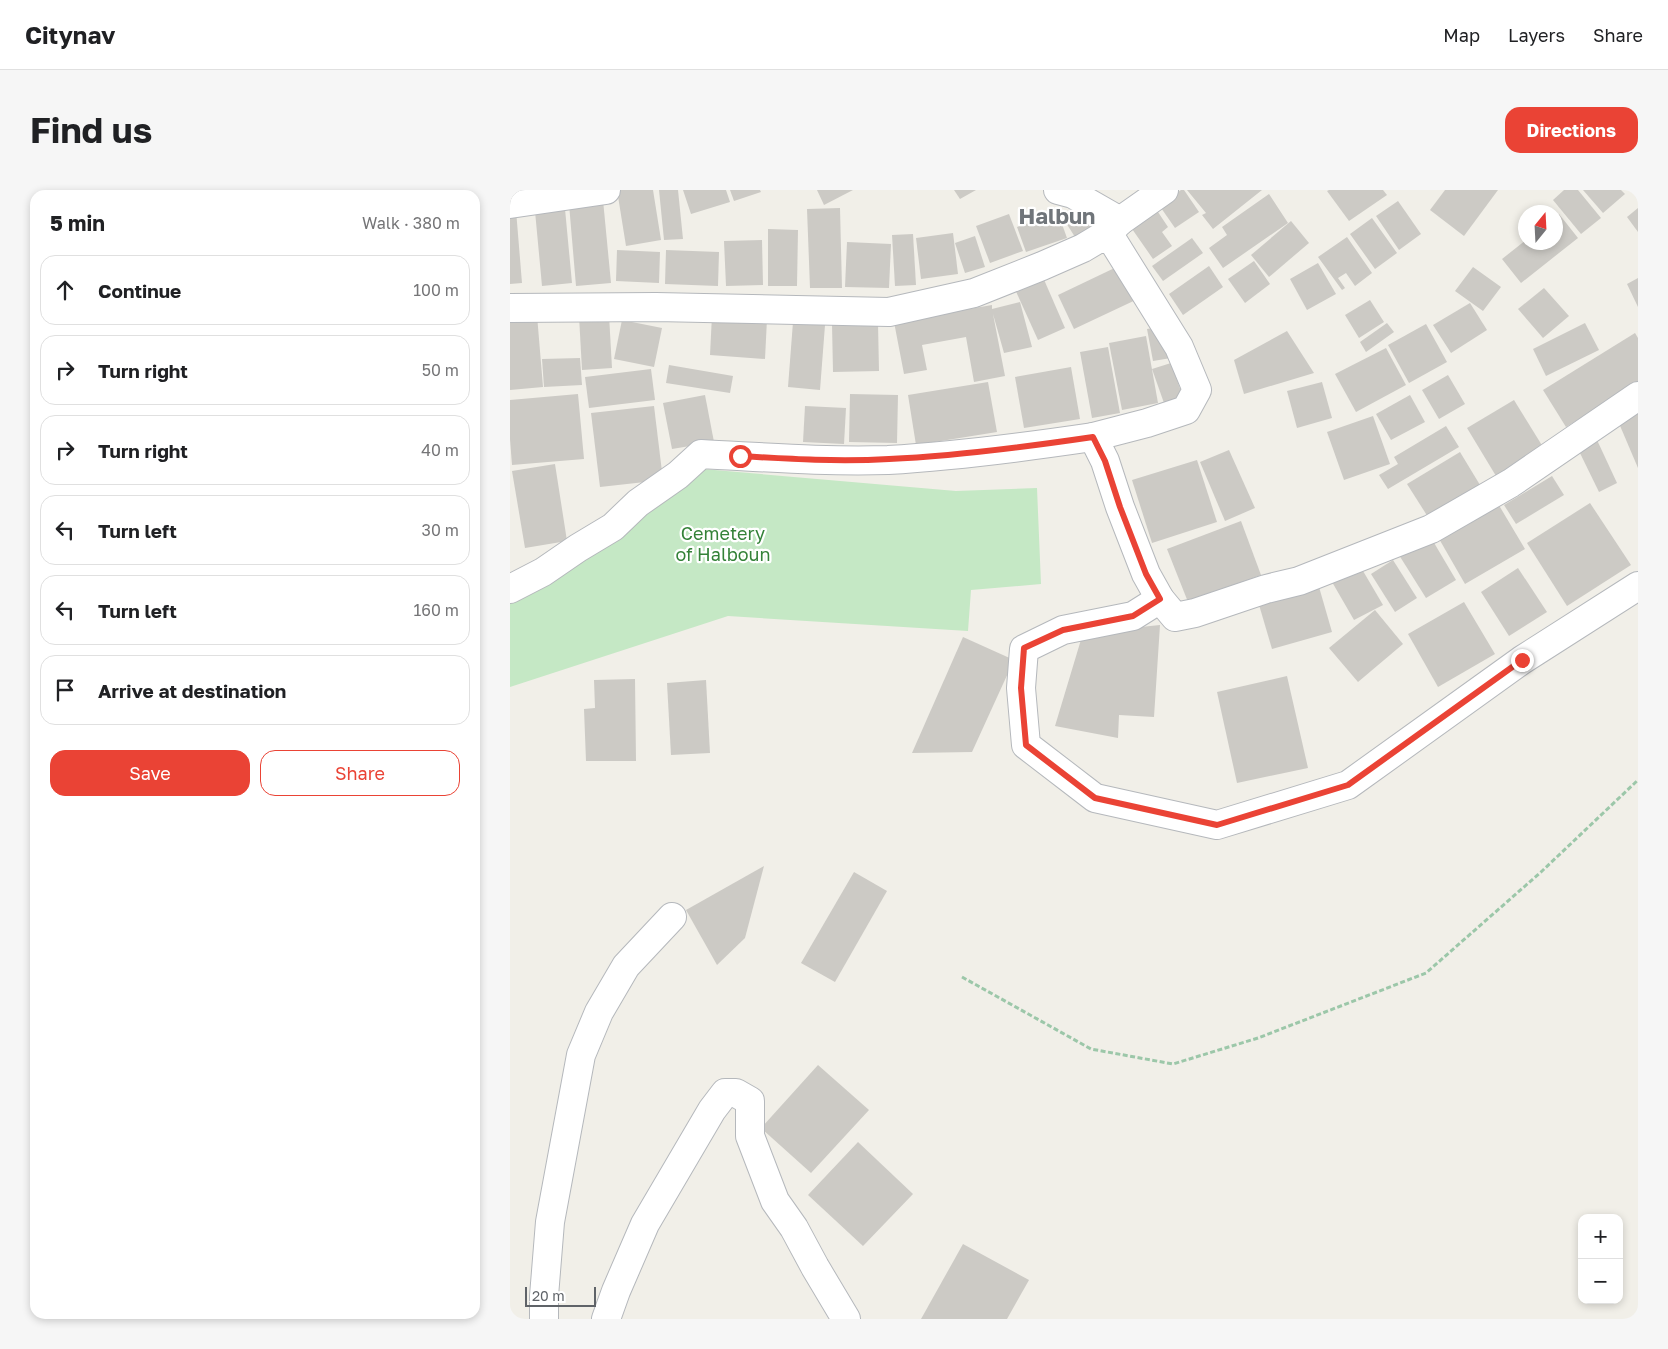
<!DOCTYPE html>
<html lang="en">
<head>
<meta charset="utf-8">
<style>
  :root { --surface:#fff; --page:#f6f6f6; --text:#202124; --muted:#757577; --line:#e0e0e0; --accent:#ea4335 }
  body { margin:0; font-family:"Golos Text",sans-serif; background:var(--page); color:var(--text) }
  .controls { position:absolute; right:15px; bottom:15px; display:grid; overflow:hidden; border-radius:10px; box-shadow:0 2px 8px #0003 }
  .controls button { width:45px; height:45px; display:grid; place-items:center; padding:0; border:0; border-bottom:1px solid var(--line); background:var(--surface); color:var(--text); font:25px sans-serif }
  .compass { position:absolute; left:1008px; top:15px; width:45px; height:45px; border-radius:50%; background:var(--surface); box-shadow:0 2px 8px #0003; rotate:18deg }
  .scale { position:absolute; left:15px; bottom:12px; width:71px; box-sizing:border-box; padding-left:5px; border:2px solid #5f6368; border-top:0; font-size:14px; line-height:18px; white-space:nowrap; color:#5f6368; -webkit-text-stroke:4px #fff; paint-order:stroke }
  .stop { position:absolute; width:15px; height:15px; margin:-11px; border:4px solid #ea4335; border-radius:50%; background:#fff }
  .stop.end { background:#ea4335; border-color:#fff; box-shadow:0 1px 5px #0008 }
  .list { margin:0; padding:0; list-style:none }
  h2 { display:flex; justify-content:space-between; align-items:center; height:65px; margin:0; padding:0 20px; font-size:21px }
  h2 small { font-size:16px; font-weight:400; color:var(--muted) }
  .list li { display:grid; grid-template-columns:32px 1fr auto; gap:15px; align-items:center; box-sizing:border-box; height:70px; margin:0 10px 10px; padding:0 10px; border:1px solid var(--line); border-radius:15px }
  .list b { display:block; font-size:19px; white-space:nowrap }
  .list em { font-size:16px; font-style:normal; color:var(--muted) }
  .actions { display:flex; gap:10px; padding:15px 20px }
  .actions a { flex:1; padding:11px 0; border:1px solid var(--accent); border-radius:15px; text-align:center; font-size:18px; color:var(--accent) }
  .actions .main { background:var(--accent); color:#fff }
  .icon { flex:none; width:28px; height:28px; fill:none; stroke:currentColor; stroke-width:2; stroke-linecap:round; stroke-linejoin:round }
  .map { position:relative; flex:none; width:1128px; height:1129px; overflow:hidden; border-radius:15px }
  header { display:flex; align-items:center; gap:30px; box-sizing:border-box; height:70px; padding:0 25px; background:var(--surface); border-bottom:1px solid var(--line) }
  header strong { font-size:24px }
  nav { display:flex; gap:28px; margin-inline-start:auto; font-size:18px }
  .intro { display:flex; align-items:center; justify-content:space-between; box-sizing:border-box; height:120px; padding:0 30px }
  h1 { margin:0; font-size:35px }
  .button { padding:12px 22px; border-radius:15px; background:var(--accent); color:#fff; font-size:18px; font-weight:700 }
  main { display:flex; gap:30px; padding:0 30px }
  aside { flex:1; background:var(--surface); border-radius:15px; box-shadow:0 2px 8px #0003 }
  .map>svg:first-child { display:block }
  .green { fill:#c5e8c5 }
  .building { fill:#cccac5 }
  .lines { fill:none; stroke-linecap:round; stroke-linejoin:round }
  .minor-casing { stroke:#b5b8bc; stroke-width:30 }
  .path { stroke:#9cc7a9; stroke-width:3; stroke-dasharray:5 2.5; stroke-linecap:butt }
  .minor { stroke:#fff; stroke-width:28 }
  .route { stroke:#ea4335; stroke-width:6 }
  .labels { text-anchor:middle; stroke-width:4.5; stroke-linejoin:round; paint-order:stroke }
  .park-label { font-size:18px; fill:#348238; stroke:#fff }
  .district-label { font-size:22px; font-weight:bold; fill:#70757a; stroke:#fff }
</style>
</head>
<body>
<header>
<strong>Citynav</strong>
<nav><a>Map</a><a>Layers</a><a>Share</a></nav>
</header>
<div class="intro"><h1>Find us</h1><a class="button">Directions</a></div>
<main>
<aside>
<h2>5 min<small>Walk · 380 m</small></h2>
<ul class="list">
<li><svg class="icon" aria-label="ahead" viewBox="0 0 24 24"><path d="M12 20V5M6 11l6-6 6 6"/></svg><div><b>Continue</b></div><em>100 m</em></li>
<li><svg class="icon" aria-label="right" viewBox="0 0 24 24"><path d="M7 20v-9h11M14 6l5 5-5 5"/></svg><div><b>Turn right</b></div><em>50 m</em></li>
<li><svg class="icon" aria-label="right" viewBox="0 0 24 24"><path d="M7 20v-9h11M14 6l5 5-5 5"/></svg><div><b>Turn right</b></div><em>40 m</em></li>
<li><svg class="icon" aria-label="left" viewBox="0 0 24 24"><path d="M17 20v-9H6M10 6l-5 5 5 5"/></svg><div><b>Turn left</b></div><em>30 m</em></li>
<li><svg class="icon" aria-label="left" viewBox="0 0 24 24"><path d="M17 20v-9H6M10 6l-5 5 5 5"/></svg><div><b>Turn left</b></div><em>160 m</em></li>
<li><svg class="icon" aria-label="arrive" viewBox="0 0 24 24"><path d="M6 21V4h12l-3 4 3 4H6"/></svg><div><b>Arrive at destination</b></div></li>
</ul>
<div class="actions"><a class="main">Save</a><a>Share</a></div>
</aside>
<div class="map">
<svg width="1128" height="1129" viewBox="0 0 1128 1129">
  <rect width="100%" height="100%" fill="#f1efe8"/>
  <polygon class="green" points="193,279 446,301 527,298 531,394 461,400 458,441 218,426 0,497 0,412 27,392 125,336 129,322"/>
  <g class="building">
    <polygon points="107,0 143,0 151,50 116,56"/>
    <polygon points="149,0 168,0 173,49 154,50"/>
    <polygon points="173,0 216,0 220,12 181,24"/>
    <polygon points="220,0 250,0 251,2 224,11"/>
    <polygon points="307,0 343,0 314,15"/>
    <polygon points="444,0 466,0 450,9"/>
    <polygon points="671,0 674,0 689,22 665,38 649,15"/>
    <polygon points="677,0 752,0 703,39 692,25 696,23"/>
    <polygon points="819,0 873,0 877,5 839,31 817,1"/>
    <polygon points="935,0 988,0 954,46 920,20"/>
    <polygon points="1054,0 1068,0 1091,28 1071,44 1043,10"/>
    <polygon points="1073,0 1111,0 1115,4 1093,23"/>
    <polygon points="759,4 778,33 713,78 699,58 717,45 712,37"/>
    <polygon points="93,10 101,93 66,96 59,14"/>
    <polygon points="888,11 911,44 889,60 866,26"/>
    <polygon points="573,12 586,34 565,47 551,25"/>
    <polygon points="330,18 332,98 300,98 297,19"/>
    <polygon points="1128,18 1128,42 1117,27"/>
    <polygon points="55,19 62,93 32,96 25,21"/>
    <polygon points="646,19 658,37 652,42 662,56 643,69 620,36"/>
    <polygon points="0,20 6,20 12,93 0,94"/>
    <polygon points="548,23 557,48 516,62 507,37"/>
    <polygon points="499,24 513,61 480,73 466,36"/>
    <polygon points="1049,24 1068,48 1011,93 992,69 1016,50 1016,52 1046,52 1046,26"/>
    <polygon points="862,28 887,63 865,79 840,44"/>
    <polygon points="781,31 799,53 759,87 741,65"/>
    <polygon points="258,39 288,40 287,96 258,96"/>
    <polygon points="443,43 448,84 411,89 406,48"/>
    <polygon points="403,44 406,95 385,96 382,45"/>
    <polygon points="465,46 475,77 455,83 445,53"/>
    <polygon points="837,47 862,83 845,96 836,83 828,88 835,98 832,100 808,67"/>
    <polygon points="682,48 693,63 653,91 642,76"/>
    <polygon points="252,50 253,95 216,96 214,51"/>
    <polygon points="337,52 381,54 379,98 335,97"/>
    <polygon points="107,60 150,62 149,93 106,91"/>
    <polygon points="156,60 209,62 208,96 155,94"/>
    <polygon points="744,71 760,94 735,113 718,89"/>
    <polygon points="615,73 632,107 564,139 548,105"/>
    <polygon points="808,73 826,104 797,120 780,89"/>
    <polygon points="699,76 713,97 673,125 659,104"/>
    <polygon points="963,77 991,97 973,121 945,101"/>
    <polygon points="532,85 555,138 528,150 504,97"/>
    <polygon points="1128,88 1128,117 1117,94"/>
    <polygon points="1034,98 1059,126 1033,148 1008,119"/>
    <polygon points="860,110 874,132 849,148 835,125"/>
    <polygon points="510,112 522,157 494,163 483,124 495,186 464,192 456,147 412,155 417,180 394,184 384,132 482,115 482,119"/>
    <polygon points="960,113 977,140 941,163 923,135"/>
    <polygon points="27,125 33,197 0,200 0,127"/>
    <polygon points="99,125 102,178 72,180 69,126"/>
    <polygon points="202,125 257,129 255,169 200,165"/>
    <polygon points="112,130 152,138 144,177 104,169"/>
    <polygon points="283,132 315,135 310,200 278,197"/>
    <polygon points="368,133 369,181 323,182 322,134"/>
    <polygon points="877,133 884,142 856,162 850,152"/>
    <polygon points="1075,133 1089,160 1036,186 1023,159"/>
    <polygon points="916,134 937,172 899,193 878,155"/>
    <polygon points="655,136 661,168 643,171 637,139"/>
    <polygon points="777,141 804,183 734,204 724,170"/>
    <polygon points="1125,143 1128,148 1128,193 1056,237 1033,200"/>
    <polygon points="636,146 648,213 612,220 599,153"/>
    <polygon points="598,157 610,223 582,228 570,162"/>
    <polygon points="876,158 896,195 846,222 825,184"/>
    <polygon points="70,168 72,195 34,197 32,169"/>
    <polygon points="661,173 673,207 654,213 642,179"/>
    <polygon points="159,175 223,186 220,203 156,193"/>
    <polygon points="561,177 570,229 514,238 505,187"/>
    <polygon points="141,179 145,210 79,218 75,187"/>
    <polygon points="938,185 955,214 929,229 912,200"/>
    <polygon points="478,192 487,242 406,255 398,205"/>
    <polygon points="812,192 822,228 787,238 777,201"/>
    <polygon points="68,204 74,269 2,275 0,249 0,210"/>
    <polygon points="340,204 388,205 387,253 339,252"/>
    <polygon points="195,205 204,252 162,259 153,213"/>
    <polygon points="900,205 915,232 881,250 866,224"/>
    <polygon points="1004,210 1033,257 986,286 957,238"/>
    <polygon points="144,216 153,290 90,297 81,223"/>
    <polygon points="295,216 336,218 334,254 293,252"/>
    <polygon points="1128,222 1128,278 1108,231"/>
    <polygon points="863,226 880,274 834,290 817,242"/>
    <polygon points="936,236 949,257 878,299 869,285 888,274 884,267"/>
    <polygon points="1087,250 1107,293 1089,302 1068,259"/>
    <polygon points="719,260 745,318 715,331 690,272"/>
    <polygon points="950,262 970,295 918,327 897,294"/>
    <polygon points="687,270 707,332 642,353 622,290"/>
    <polygon points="45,274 57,351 15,358 2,281"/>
    <polygon points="1042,286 1054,305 1006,334 994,315"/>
    <polygon points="987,312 1015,359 955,394 928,347"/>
    <polygon points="1080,313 1121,375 1057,416 1017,353"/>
    <polygon points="731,331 751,385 678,412 657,359"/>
    <polygon points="920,346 946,390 916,408 889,365"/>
    <polygon points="846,369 873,415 844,430 818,385"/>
    <polygon points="883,370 907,408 885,422 861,384"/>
    <polygon points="1008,378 1037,422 999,446 971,402"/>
    <polygon points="807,390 822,442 762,459 747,408"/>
    <polygon points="954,412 985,464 928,497 898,444"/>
    <polygon points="865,420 893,454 848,492 819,458"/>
    <polygon points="650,435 644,527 609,525 608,548 545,536 573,443"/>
    <polygon points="453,447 504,470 462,562 402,563"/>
    <polygon points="777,486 798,578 727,593 707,502"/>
    <polygon points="125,489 126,571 76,571 74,519 85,518 84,490"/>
    <polygon points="196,490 200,563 161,565 157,493"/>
    <polygon points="254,676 235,748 207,775 176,720"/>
    <polygon points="344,682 377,701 325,792 291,773"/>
    <polygon points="308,875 359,920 301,983 251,938"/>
    <polygon points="348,952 403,1004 353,1056 298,1005"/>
    <polygon points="453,1054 519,1090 497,1129 411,1129"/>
  </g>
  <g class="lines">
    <defs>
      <g id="minor">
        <polyline points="548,0 563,4 610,31"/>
        <polyline points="0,14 96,0"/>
        <polyline points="598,43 610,31 654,0"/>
        <polyline points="0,118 146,117 379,122 464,103 532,76 573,58 598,43 669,157 687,200 676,220 637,233 583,247 595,271 610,317 636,384 650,409 665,427 685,423 756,399 789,391 921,339 1001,293 1128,206"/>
        <path d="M 0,399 L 33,382 L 68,358 L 103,337 L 128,313 L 168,285 L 191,264 C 253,267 315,272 378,270 C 447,266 515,257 583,247"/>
        <polyline points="650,409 623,426 553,440 514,459 511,498 516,555 585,608 707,635 838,595 1012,470 1128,396"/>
        <polyline points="34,1129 34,1106 40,1032 71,865 89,822 116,776 162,727"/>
        <polyline points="96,1129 106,1101 135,1034 202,920 215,903 226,903 240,911 240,946 265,1011 284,1038 305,1077 336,1129"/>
      </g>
    </defs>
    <use href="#minor" class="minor-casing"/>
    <polyline class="path" points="452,787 581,859 663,874 748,848 916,783 1031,682 1128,590"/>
    <use href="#minor" class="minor"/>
  </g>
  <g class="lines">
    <path class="route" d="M 230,266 C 280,269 329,272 379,269 C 447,266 515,257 583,247 L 595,271 L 610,317 L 636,384 L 650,409 L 623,426 L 553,440 L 514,458 L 511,498 L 516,555 L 585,608 L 707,635 L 838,595 L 1012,470"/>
  </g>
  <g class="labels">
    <g class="park-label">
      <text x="213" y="350">Cemetery<tspan x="213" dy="21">of Halboun</tspan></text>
    </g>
    <g class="district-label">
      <text x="547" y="34">Halbun</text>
    </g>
  </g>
</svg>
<div class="controls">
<button>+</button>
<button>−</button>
</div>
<svg class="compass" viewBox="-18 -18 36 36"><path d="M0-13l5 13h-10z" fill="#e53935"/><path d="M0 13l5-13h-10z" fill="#757577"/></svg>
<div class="scale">20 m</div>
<div class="stop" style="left:230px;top:266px"></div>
<div class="stop end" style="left:1012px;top:470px"></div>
</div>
</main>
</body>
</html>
